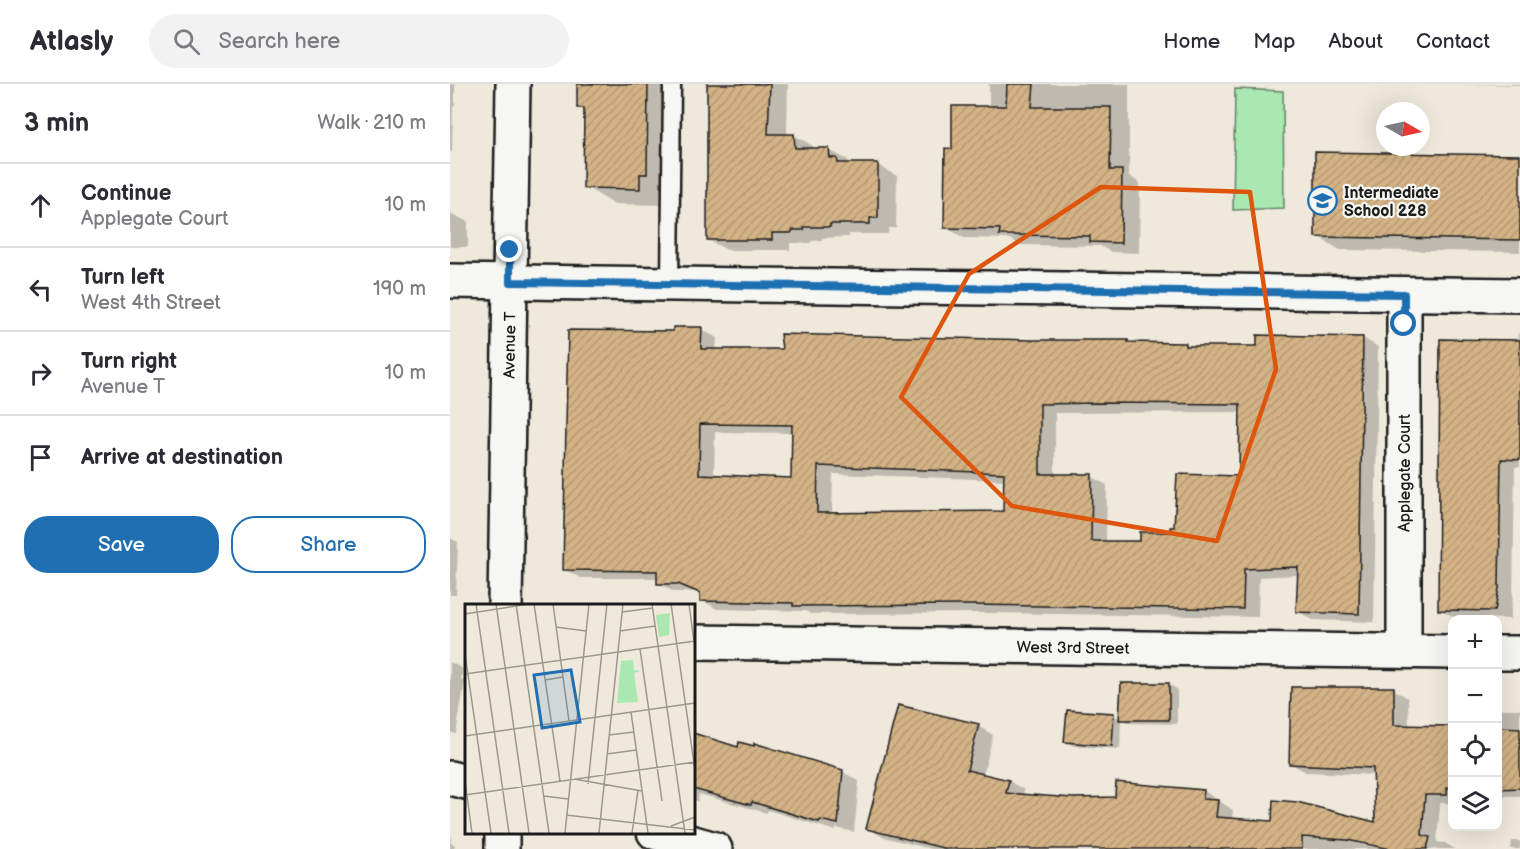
<!DOCTYPE html>
<html lang="en">
<head>
<meta charset="utf-8">
<style>
  :root { --surface:#fff; --page:#f2f2f3; --text:#2b2b33; --muted:#7c7c81; --line:#e1e1e2; --accent:#1f6fb2 }
  body { margin:0; font-family:"Balsamiq Sans",sans-serif; background:var(--page); color:var(--text) }
  .controls { position:absolute; right:18px; bottom:18px; display:grid; overflow:hidden; border-radius:12px; box-shadow:0 6px 24px #0002 }
  .controls button { width:54px; height:54px; display:grid; place-items:center; padding:0; border:0; border-bottom:2px solid var(--line); background:var(--surface); color:var(--text); font:30px sans-serif }
  .compass { position:absolute; left:926px; top:18px; width:54px; height:54px; border-radius:50%; background:var(--surface); box-shadow:0 6px 24px #0002; rotate:99deg }
  .stop { position:absolute; width:18px; height:18px; margin:-14px; border:4px solid #1f6fb2; border-radius:50%; background:#fff }
  .stop.end { background:#1f6fb2; border-color:#fff; box-shadow:0 2px 6px #0008 }
  .list { margin:0; padding:0; list-style:none }
  h2 { display:flex; justify-content:space-between; align-items:center; height:78px; margin:0; padding:0 24px; font-size:26px }
  h2 small { font-size:20px; font-weight:400; color:var(--muted) }
  .list li { display:grid; grid-template-columns:39px 1fr auto; gap:18px; align-items:center; box-sizing:border-box; height:84px; padding:0 24px; border-top:2px solid var(--line) }
  .list b { display:block; font-size:22px; white-space:nowrap }
  .list p { margin:0; font-size:20px; white-space:nowrap; color:var(--muted) }
  .list em { font-size:20px; font-style:normal; color:var(--muted) }
  .actions { display:flex; gap:12px; padding:18px 24px }
  .actions a { flex:1; padding:14px 0; border:2px solid var(--accent); border-radius:24px; text-align:center; font-size:21px; color:var(--accent) }
  .actions .main { background:var(--accent); color:#fff }
  .icon { flex:none; width:33px; height:33px; fill:none; stroke:currentColor; stroke-width:2; stroke-linecap:round; stroke-linejoin:round }
  .map { position:relative; flex:none; width:1070px; height:765px; overflow:hidden }
  header { display:flex; align-items:center; gap:36px; box-sizing:border-box; height:84px; padding:0 30px; background:var(--surface); border-bottom:2px solid var(--line) }
  header strong { font-size:28px }
  nav { display:flex; gap:33px; margin-inline-start:auto; font-size:21px }
  .search { width:420px; height:54px; background:var(--page); display:flex; align-items:center; gap:15px; box-sizing:border-box; padding:0 21px; border-radius:33px; color:var(--muted); font-size:22px }
  main { display:flex }
  aside { flex:1; background:var(--surface) }
  .map>svg:first-child { display:block }
  .grass { fill:#a9e8b0; stroke:#628266; stroke-width:1.5 }
  .shadow { fill:#0003; fill-rule:evenodd }
  .building { fill:url(#building-hatch); stroke:#1c1c1c; stroke-width:1.5; fill-rule:evenodd }
  .lines { fill:none; stroke-linecap:round; stroke-linejoin:round }
  .service-casing { stroke:#1c1c1c; stroke-width:21 }
  .minor-casing { stroke:#1c1c1c; stroke-width:38 }
  .service { stroke:#f6f6f2; stroke-width:16 }
  .minor { stroke:#f6f6f2; stroke-width:33 }
  .route { stroke:#1f6fb2; stroke-width:8 }
  .marked { fill:none; stroke:#de560d; stroke-width:4.5; stroke-linejoin:round }
  .labels { text-anchor:middle; stroke-width:4.5; stroke-linejoin:round; paint-order:stroke }
  .poi-label { font-size:16px; font-weight:bold; fill:#1c1c1c; stroke:#f6f6f2; text-anchor:start }
  .street-label { font-size:16px; fill:#1c1c1c; stroke:#f6f6f2 }
  .inset-road { fill:none; stroke:#9b978f; stroke-width:1.5 }
  .view { fill:#1f6fb2; fill-opacity:0.15; stroke:#1f6fb2; stroke-width:3 }
  .inset-edge { fill:none; stroke:#1c1c1c; stroke-width:3 }
</style>
</head>
<body>
<header>
<strong>Atlasly</strong>
<div class="search"><svg class="icon" aria-label="search" viewBox="0 0 24 24"><circle cx="10" cy="10" r="6"/><path d="M15 15l6 6"/></svg>Search here</div>
<nav><a>Home</a><a>Map</a><a>About</a><a>Contact</a></nav>
</header>
<main>
<aside>
<h2>3 min<small>Walk · 210 m</small></h2>
<ul class="list">
<li><svg class="icon" aria-label="ahead" viewBox="0 0 24 24"><path d="M12 20V5M6 11l6-6 6 6"/></svg><div><b>Continue</b><p>Applegate Court</p></div><em>10 m</em></li>
<li><svg class="icon" aria-label="left" viewBox="0 0 24 24"><path d="M17 20v-9H6M10 6l-5 5 5 5"/></svg><div><b>Turn left</b><p>West 4th Street</p></div><em>190 m</em></li>
<li><svg class="icon" aria-label="right" viewBox="0 0 24 24"><path d="M7 20v-9h11M14 6l5 5-5 5"/></svg><div><b>Turn right</b><p>Avenue T</p></div><em>10 m</em></li>
<li><svg class="icon" aria-label="arrive" viewBox="0 0 24 24"><path d="M6 21V4h12l-3 4 3 4H6"/></svg><div><b>Arrive at destination</b></div></li>
</ul>
<div class="actions"><a class="main">Save</a><a>Share</a></div>
</aside>
<div class="map">
<svg width="1070" height="765" viewBox="0 0 1070 765">
  <defs>
    <pattern id="building-hatch" width="6" height="6" patternUnits="userSpaceOnUse" patternTransform="scale(1.5)"><rect width="6" height="6" fill="#d3b386"/><path d="M-1 1l2-2M0 6l6-6M5 7l2-2" fill="none" stroke="#b59973"/></pattern>
  </defs>
  <rect width="100%" height="100%" fill="#efe9dc"/>
  <filter id="ink" filterUnits="userSpaceOnUse"><feTurbulence type="fractalNoise" baseFrequency=".0167" numOctaves="2"/><feDisplacementMap in="SourceGraphic" scale="12" xChannelSelector="R" yChannelSelector="G"/><feConvolveMatrix kernelMatrix="1 2 1 2 8 2 1 2 1" color-interpolation-filters="sRGB"/></filter>
  <g filter="url(#ink)">
    <polygon class="grass" points="785,5 833,7 834,124 783,126"/>
    <g class="shadow">
      <polygon points="0,0 5,0 5,22 3,22 2,68 0,68"/>
      <polygon points="128,0 228,0 219,121 164,120 135,103 135,27 128,23"/>
      <polygon points="258,0 338,0 337,51 344,51 363,62 363,66 379,66 398,76 398,80 428,81 447,92 446,144 439,144 438,150 399,150 399,153 372,154 372,156 362,157 360,159 340,159 340,166 277,166 258,156"/>
      <polygon points="539,0 679,0 679,92 690,99 689,169 661,168 650,162 570,161 560,155 514,154 495,143 504,66 539,24"/>
      <polygon points="1011,0 1070,0 1070,1"/>
      <polygon points="1070,73 1070,168 890,166 867,152"/>
      <polygon points="0,129 18,138 18,163 0,163"/>
      <path d="M 251,245 L 267,254 L 266,267 L 681,260 L 736,260 L 741,263 L 809,264 L 913,254 L 928,263 L 924,538 L 863,536 L 847,527 L 849,491 L 809,493 L 808,533 L 540,529 L 360,530 L 356,527 L 267,525 L 251,516 L 251,511 L 244,508 L 224,508 L 208,499 L 208,494 L 130,494 L 114,485 L 225,248 ZM 791,328 L 790,393 L 721,450 L 691,458 L 656,458 L 657,401 L 641,392 L 605,392 L 605,329 ZM 265,348 L 344,349 L 342,395 L 264,392 ZM 383,390 L 555,396 L 555,429 L 382,430 Z"/>
      <polygon points="1068,249 1070,249 1070,383 1065,383 1063,513 1060,535 1004,533 989,525 1067,257"/>
      <polygon points="0,454 8,458 6,511 0,511"/>
      <polygon points="0,578 13,585 11,595 15,597 6,650 0,648"/>
      <polygon points="719,601 727,605 727,640 679,639 671,635 670,665 624,662 616,657 663,631 671,635"/>
      <polygon points="943,605 958,614 959,643 1002,644 1002,719 990,719 987,758 995,759 1005,765 481,765 433,753 418,744 528,642 543,651 533,691 559,697 574,706 573,711 623,715 666,715 754,707 783,726 782,735 823,738 926,740 925,691 856,688 841,680"/>
      <rect x="1048" y="625" width="22" height="87"/>
      <polygon points="243,652 289,664 305,664 306,661 393,688 409,697 404,748 386,744 386,747 318,726 317,729 249,710 248,717 243,716"/>
      <polygon points="0,752 2,753 0,758 5,761 3,765 0,765"/>
      <polygon points="1062,757 1070,757 1070,765 1061,765"/>
    </g>
    <g class="building">
      <polygon points="127,0 198,0 197,90 190,90 190,105 133,104 134,24 127,24"/>
      <polygon points="257,0 320,0 318,50 344,50 345,64 379,64 380,74 387,74 388,79 428,79 428,134 420,134 420,140 380,140 380,143 354,143 354,146 343,146 341,149 322,149 322,156 257,156"/>
      <polygon points="557,0 584,0 582,23 661,23 660,86 672,86 671,159 640,158 640,152 549,151 550,145 494,144 495,64 502,65 502,22 556,22"/>
      <polygon points="865,68 1070,71 1070,156 865,153"/>
      <path d="M 223,243 L 252,243 L 251,265 L 332,265 L 330,250 L 582,256 L 678,256 L 678,258 L 736,259 L 736,262 L 807,262 L 807,251 L 913,253 L 909,530 L 846,528 L 848,483 L 794,485 L 793,525 L 523,521 L 343,522 L 343,519 L 250,517 L 250,509 L 228,500 L 207,500 L 207,487 L 113,486 L 118,246 L 223,247 ZM 648,319 L 790,320 L 789,392 L 727,390 L 724,443 L 720,443 L 720,448 L 690,448 L 690,457 L 641,457 L 642,390 L 590,390 L 590,320 ZM 250,340 L 342,341 L 341,394 L 249,390 ZM 368,382 L 554,389 L 553,427 L 367,429 Z"/>
      <polygon points="990,255 1070,256 1070,376 1051,375 1049,504 1045,527 988,526"/>
      <polygon points="671,599 719,599 719,636 669,636"/>
      <polygon points="841,603 944,603 944,641 1002,642 1002,704 997,704 997,711 975,711 972,751 980,753 977,765 941,765 897,756 852,753 852,765 497,765 416,745 448,621 529,640 517,686 559,696 556,709 623,714 665,713 666,698 754,706 753,715 768,716 766,733 822,737 823,716 847,718 925,738 923,684 839,680"/>
      <polygon points="617,626 664,629 662,662 614,658"/>
      <polygon points="1047,643 1070,644 1070,704 1047,705"/>
      <polygon points="243,649 288,663 289,658 304,662 304,659 393,686 388,740 370,736 369,738 302,718 301,721 243,705"/>
    </g>
    <g class="lines">
      <defs>
        <polyline id="service" points="220,200 222,0"/>
        <g id="minor">
          <polyline points="0,197 1070,211"/>
          <polyline points="954,210 954,567"/>
          <path id="s1" d="M 55,522 L 63,0"/>
          <path id="s2" d="M 243,558 L 1002,568"/>
          <polyline points="1048,569 1070,569"/>
          <polyline points="0,694 16,698"/>
          <polyline points="204,748 265,765"/>
          <polyline points="52,765 52,748"/>
        </g>
      </defs>
      <use href="#service" class="service-casing"/>
      <use href="#minor" class="minor-casing"/>
      <use href="#service" class="service"/>
      <use href="#minor" class="minor"/>
    </g>
  </g>
  <g class="lines" filter="url(#ink)">
    <polyline class="route" points="60,166 60,198 954,210 954,240"/>
  </g>
  <path class="marked" d="M 651,103 L 800,108 L 826,285 L 767,457 L 562,422 L 451,313 L 519,190 Z"/>
  <defs>
    <symbol id="school-ring" viewBox="-11 -11 22 22"><circle r="9.5" fill="#f6f6f2" stroke="#1f6fb2" stroke-width="1.5"/><path d="M0-5L7-2L0 1L-7-2ZM-4 1L0 2.5L4 1V4Q0 6-4 4Z" fill="#1f6fb2"/></symbol>
  </defs>
  <g fill-rule="evenodd">
    <use href="#school-ring" x="856" y="100" width="33" height="33"/>
  </g>
  <g class="labels">
    <g class="poi-label">
      <text x="894" y="114">Intermediate<tspan x="894" dy="18">School 228</tspan></text>
    </g>
    <g class="street-label">
      <text dy="6" stroke="none"><textPath href="#s1" startOffset="261">Avenue T</textPath></text>
      <text transform="translate(954 389) rotate(-90)" y="6">Applegate Court</text>
      <text dy="6" stroke="none"><textPath href="#s2" startOffset="380">West 3rd Street</textPath></text>
    </g>
  </g>
  <g transform="translate(15 520)">
    <rect width="230" height="230" fill="#efe9dc"/>
    <path d="M 205,9 L 204,31 L 194,33 L 191,11 ZM 168,56 L 169,66 L 176,67 L 169,69 L 173,98 L 152,99 L 156,57 Z" fill="#a9e8b0"/>
    <path class="inset-road" d="M 11,0 L 44,229M 31,0 L 64,229M 51,0 L 84,229M 69,0 L 95,177M 88,0 L 104,117M 187,0 L 220,229M 206,0 L 230,166M 224,0 L 229,38M 157,8 L 188,4M 0,10 L 64,0M 91,23 L 121,27M 155,27 L 190,22M 175,45 L 197,197M 0,50 L 26,229M 0,70 L 230,37M 80,76 L 98,73M 166,108 L 183,229M 144,131 L 169,128M 0,132 L 230,99M 142,150 L 171,146M 109,175 L 177,187M 0,177 L 7,229M 123,180 L 142,0M 0,191 L 230,158M 79,192 L 103,195M 101,211 L 230,226M 206,222 L 230,213M 100,229 L 124,0M 134,229 L 158,0M 167,229 L 173,186"/>
    <path class="view" d="M 106,66 L 115,118 L 77,124 L 69,71 Z"/>
    <rect width="230" height="230" class="inset-edge"/>
  </g>
</svg>
<div class="controls">
<button>+</button>
<button>−</button>
<button><svg class="icon" aria-label="locate" viewBox="0 0 24 24"><circle cx="12" cy="12" r="6"/><path d="M12 2v4M12 18v4M2 12h4M18 12h4"/></svg></button>
<button><svg class="icon" aria-label="layers" viewBox="0 0 24 24"><path d="M12 4l9 5-9 5-9-5zM3 14l9 5 9-5"/></svg></button>
</div>
<svg class="compass" viewBox="-18 -18 36 36"><path d="M0-13l5 13h-10z" fill="#e53935"/><path d="M0 13l5-13h-10z" fill="#7c7c81"/></svg>
<div class="stop" style="left:954px;top:240px"></div>
<div class="stop end" style="left:60px;top:166px"></div>
</div>
</main>
</body>
</html>
